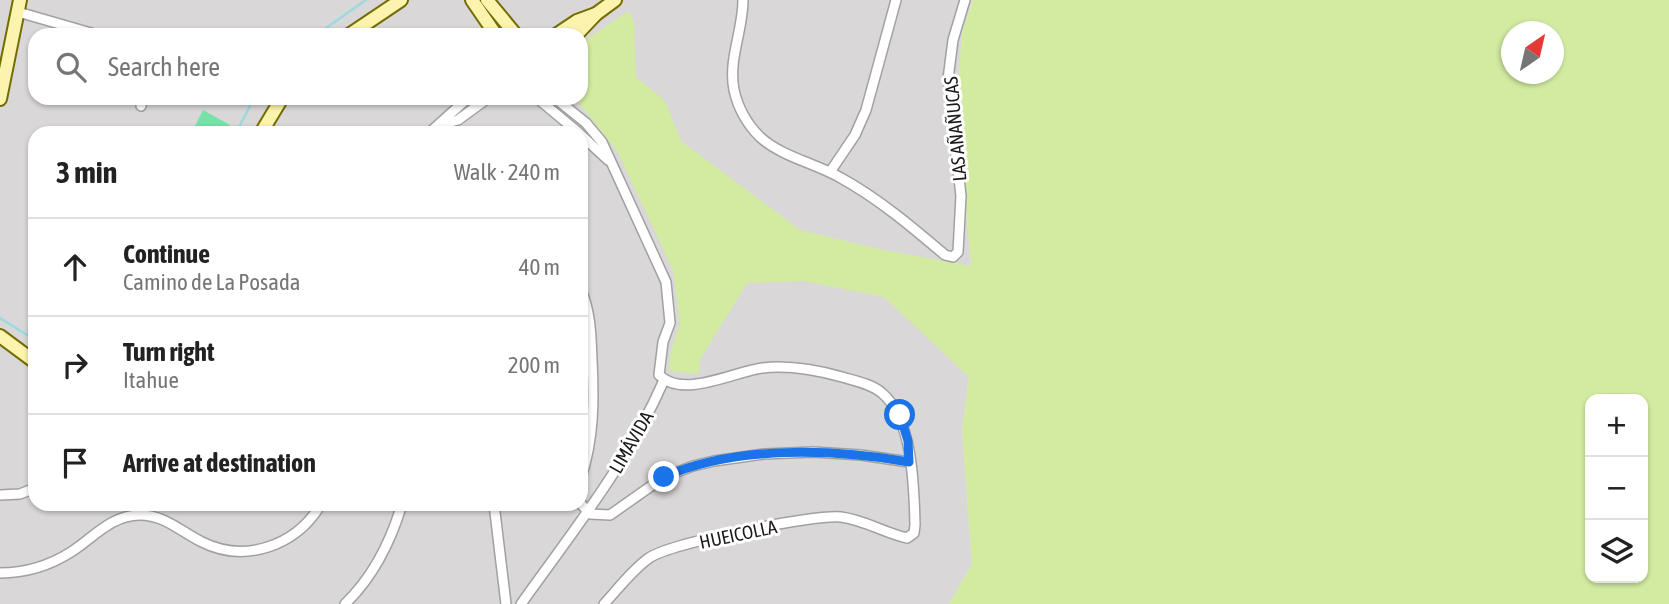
<!DOCTYPE html>
<html lang="en">
<head>
<meta charset="utf-8">
<style>
  :root { --surface:#fff; --page:#f6f6f6; --text:#222; --muted:#767676; --line:#e0e0e0 }
  body { margin:0; font-family:"Asap Condensed",sans-serif; background:var(--page); color:var(--text) }
  .controls { position:absolute; right:21px; bottom:21px; display:grid; overflow:hidden; border-radius:14px; box-shadow:0 2px 5px #0004 }
  .controls button { width:63px; height:63px; display:grid; place-items:center; padding:0; border:0; border-bottom:2px solid var(--line); background:var(--surface); color:var(--text); font:35px sans-serif }
  .compass { position:absolute; left:1501px; top:21px; width:63px; height:63px; border-radius:50%; background:var(--surface); box-shadow:0 2px 5px #0004; rotate:34deg }
  .stop { position:absolute; width:21px; height:21px; margin:-16px; border:5px solid #1a73e8; border-radius:50%; background:#fff }
  .stop.end { background:#1a73e8; border-color:#fff; box-shadow:0 2px 7px #0008 }
  .list { margin:0; padding:0; list-style:none }
  h2 { display:flex; justify-content:space-between; align-items:center; height:91px; margin:0; padding:0 28px; font-size:30px }
  h2 small { font-size:23px; font-weight:400; color:var(--muted) }
  .list li { display:grid; grid-template-columns:46px 1fr auto; gap:21px; align-items:center; box-sizing:border-box; height:98px; padding:0 28px; border-top:2px solid var(--line) }
  .list b { display:block; font-size:26px; white-space:nowrap }
  .list p { margin:0; font-size:23px; white-space:nowrap; color:var(--muted) }
  .list em { font-size:23px; font-style:normal; color:var(--muted) }
  .icon { flex:none; width:38px; height:38px; fill:none; stroke:currentColor; stroke-width:2; stroke-linecap:round; stroke-linejoin:round }
  .map { position:relative; flex:none; width:1669px; height:604px; overflow:hidden }
  .search { position:absolute; background:var(--surface); box-shadow:0 2px 5px #0004; left:28px; top:28px; width:560px; height:77px; display:flex; align-items:center; gap:18px; box-sizing:border-box; padding:0 24px; border-radius:21px; color:var(--muted); font-size:26px }
  .panel { position:absolute; background:var(--surface); box-shadow:0 2px 5px #0004; left:28px; top:126px; width:560px; height:385px; border-radius:21px }
  .map>svg:first-child { display:block }
  .residential { fill:#d9d7d7; fill-rule:evenodd }
  .grass { fill:#d2eba1; fill-rule:evenodd }
  .pitch { fill:#78e1a7 }
  .lines { fill:none; stroke-linecap:round; stroke-linejoin:round }
  .stream { stroke:#9cdade; stroke-width:2.5 }
  .street-casing { stroke:#a1a1a1; stroke-width:12 }
  .secondary-casing { stroke:#736c00; stroke-width:16 }
  .street { stroke:#fff; stroke-width:9 }
  .secondary { stroke:#fcf3ae; stroke-width:12 }
  .route { stroke:#1a73e8; stroke-width:9 }
  .labels { text-anchor:middle; stroke-width:6; stroke-linejoin:round; paint-order:stroke }
  .street-label { font-size:19px; fill:#1a1a1a; stroke:#fff }
</style>
</head>
<body>
<div class="map">
<svg width="1669" height="604" viewBox="0 0 1669 604">
  <rect width="100%" height="100%" fill="#ede6df"/>
  <path class="residential" d="M 0,0 L 973,0 L 962,33 L 957,102 L 971,266 L 969,377 L 962,430 L 972,564 L 949,604 L 0,604 ZM 35,35 L 581,35 L 581,98 L 35,98 ZM 35,133 L 581,133 L 581,504 L 35,504 Z"/>
  <path class="grass" d="M 973,0 L 1669,0 L 1669,604 L 949,604 L 972,564 L 962,430 L 969,377 L 884,297 L 804,281 L 747,283 L 700,360 L 699,374 L 669,371 L 670,354 L 680,324 L 673,270 L 617,151 L 580,104 L 573,98 L 581,98 L 581,43 L 629,11 L 634,22 L 636,77 L 665,101 L 681,141 L 800,230 L 879,249 L 971,266 L 957,102 L 962,33 ZM 1512,32 L 1554,32 L 1554,74 L 1512,74 ZM 1590,399 L 1643,399 L 1643,578 L 1590,578 Z"/>
  <polygon class="pitch" points="203,110 230,125 225,133 207,133 195,126"/>
  <g class="lines">
    <g class="stream">
      <polyline points="316,35 366,0"/>
      <polyline points="236,133 254,98"/>
      <polyline points="0,318 35,340"/>
    </g>
    <defs>
      <g id="street">
        <path d="M 743,0 C 743,31 728,59 734,90 C 738,108 747,124 760,137 C 782,157 815,163 841,178 C 879,199 912,227 945,255 L 953,257 L 958,252 L 961,196 L 948,79 L 953,40 L 965,0"/>
        <polyline points="18,12 98,35"/>
        <polyline points="537,98 579,133"/>
        <path d="M 555,98 L 586,123 L 602,142 L 666,282 L 670,323 L 663,342 L 659,375 C 683,399 733,372 762,368 C 788,365 817,370 842,377 C 855,381 872,384 882,393 C 913,419 914,487 915,525 L 914,533 L 907,538 C 884,533 865,520 841,517 C 815,514 670,543 649,558 C 632,570 618,589 604,604"/>
        <polyline points="141,106 143,98"/>
        <polyline points="440,125 458,120 488,98"/>
        <polyline points="429,133 468,98"/>
        <polyline points="581,135 608,160"/>
        <polyline points="830,172 855,135 866,110 896,0"/>
        <path d="M 581,290 C 591,313 591,336 592,360 C 594,401 594,438 581,478"/>
        <polyline points="0,495 20,494 35,488"/>
        <polyline points="494,504 506,604"/>
        <polyline points="581,504 590,514 610,515 664,477 693,466 714,461 764,454 813,452 861,455 909,462"/>
        <path d="M 0,573 C 25,573 49,566 71,552 C 93,538 111,515 140,515 C 165,515 181,532 202,542 C 246,564 297,545 321,504"/>
        <path d="M 345,604 C 373,577 391,541 402,504"/>
        <path d="M 521,604 C 573,531 628,463 664,380"/>
      </g>
      <g id="secondary">
        <polyline points="472,0 496,35"/>
        <polyline points="487,0 516,35"/>
        <polyline points="349,35 401,0"/>
        <polyline points="556,35 577,21 596,14"/>
        <polyline points="576,35 596,14 615,0"/>
        <polyline points="0,99 20,0"/>
        <polyline points="261,133 282,98"/>
        <polyline points="0,336 35,362"/>
      </g>
    </defs>
    <use href="#street" class="street-casing"/>
    <use href="#secondary" class="secondary-casing"/>
    <use href="#street" class="street"/>
    <use href="#secondary" class="secondary"/>
  </g>
  <g class="lines">
    <path class="route" d="M 664,477 C 735,445 834,449 909,462 L 908,441 L 900,415"/>
  </g>
  <g class="labels">
    <g class="street-label">
      <text transform="translate(955 129) rotate(-95)" y="7">LAS AÑAÑUCAS</text>
      <text transform="translate(631 442) rotate(-60)" y="7">LIMÁVIDA</text>
      <text transform="translate(738 534) rotate(-12)" y="7">HUEICOLLA</text>
    </g>
  </g>
</svg>
<div class="controls">
<button>+</button>
<button>−</button>
<button><svg class="icon" aria-label="layers" viewBox="0 0 24 24"><path d="M12 4l9 5-9 5-9-5zM3 14l9 5 9-5"/></svg></button>
</div>
<svg class="compass" viewBox="-18 -18 36 36"><path d="M0-13l5 13h-10z" fill="#e53935"/><path d="M0 13l5-13h-10z" fill="#767676"/></svg>
<div class="stop" style="left:900px;top:415px"></div>
<div class="stop end" style="left:664px;top:477px"></div>
<div class="search"><svg class="icon" aria-label="search" viewBox="0 0 24 24"><circle cx="10" cy="10" r="6"/><path d="M15 15l6 6"/></svg>Search here</div>
<section class="panel">
<h2>3 min<small>Walk · 240 m</small></h2>
<ul class="list">
<li><svg class="icon" aria-label="ahead" viewBox="0 0 24 24"><path d="M12 20V5M6 11l6-6 6 6"/></svg><div><b>Continue</b><p>Camino de La Posada</p></div><em>40 m</em></li>
<li><svg class="icon" aria-label="right" viewBox="0 0 24 24"><path d="M7 20v-9h11M14 6l5 5-5 5"/></svg><div><b>Turn right</b><p>Itahue</p></div><em>200 m</em></li>
<li><svg class="icon" aria-label="arrive" viewBox="0 0 24 24"><path d="M6 21V4h12l-3 4 3 4H6"/></svg><div><b>Arrive at destination</b></div></li>
</ul>
</section>
</div>
</body>
</html>
